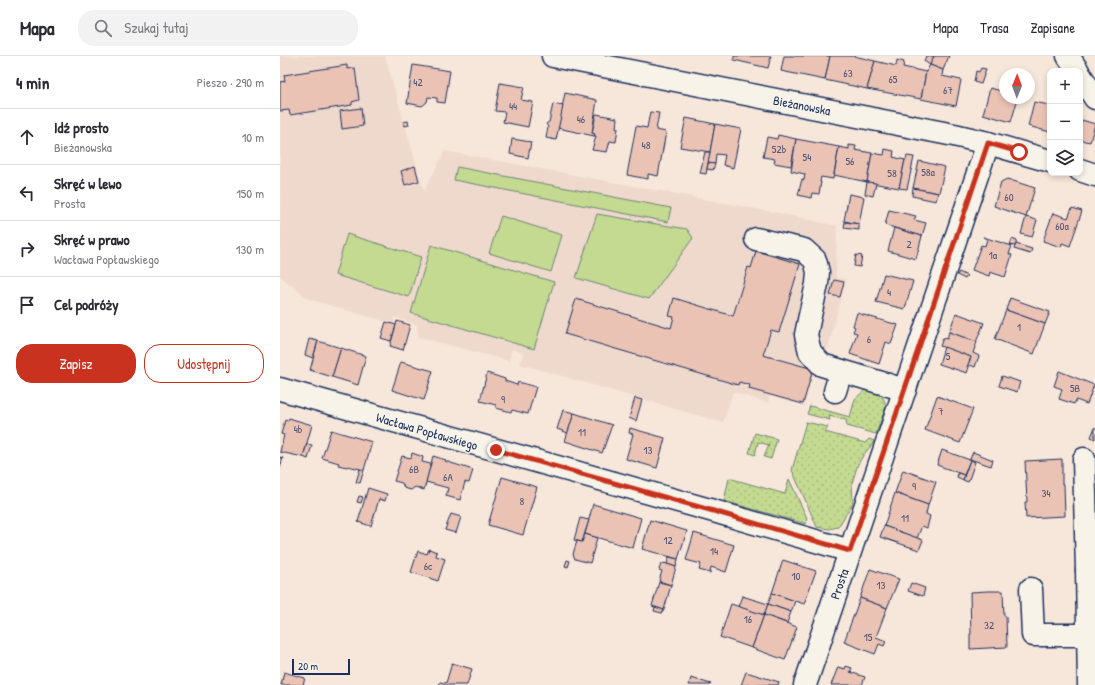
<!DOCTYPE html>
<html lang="pl">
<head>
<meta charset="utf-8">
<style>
  :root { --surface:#fff; --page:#f2f2f3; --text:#2b2b33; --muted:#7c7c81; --line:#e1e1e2; --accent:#c8321e }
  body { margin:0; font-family:"Patrick Hand",sans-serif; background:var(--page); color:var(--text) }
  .controls { position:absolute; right:12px; top:12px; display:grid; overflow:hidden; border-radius:8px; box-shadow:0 2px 6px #0003 }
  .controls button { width:36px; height:36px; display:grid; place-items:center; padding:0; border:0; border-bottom:1px solid var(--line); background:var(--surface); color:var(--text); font:20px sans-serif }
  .compass { position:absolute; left:719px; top:12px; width:36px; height:36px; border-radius:50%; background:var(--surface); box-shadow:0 2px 6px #0003; rotate:1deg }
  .scale { position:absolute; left:12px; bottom:10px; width:58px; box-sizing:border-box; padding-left:4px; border:2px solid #1b2f5e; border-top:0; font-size:11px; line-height:14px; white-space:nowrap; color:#1b2f5e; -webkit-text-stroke:3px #f7f3e8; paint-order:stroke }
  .stop { position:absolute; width:12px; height:12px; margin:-9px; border:3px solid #c8321e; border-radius:50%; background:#fff }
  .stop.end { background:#c8321e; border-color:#fff; box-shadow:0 1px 4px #0008 }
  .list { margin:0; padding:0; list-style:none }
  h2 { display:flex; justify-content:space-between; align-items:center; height:52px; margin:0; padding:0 16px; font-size:17px }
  h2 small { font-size:13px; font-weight:400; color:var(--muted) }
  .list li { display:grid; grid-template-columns:26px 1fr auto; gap:12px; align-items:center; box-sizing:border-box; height:56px; padding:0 16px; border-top:1px solid var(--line) }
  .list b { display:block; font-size:15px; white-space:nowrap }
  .list p { margin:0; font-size:13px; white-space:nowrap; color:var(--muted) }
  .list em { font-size:13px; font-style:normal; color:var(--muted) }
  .actions { display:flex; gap:8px; padding:12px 16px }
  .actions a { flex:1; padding:9px 0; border:1px solid var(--accent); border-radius:16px; text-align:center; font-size:14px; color:var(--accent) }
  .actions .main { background:var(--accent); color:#fff }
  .icon { flex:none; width:22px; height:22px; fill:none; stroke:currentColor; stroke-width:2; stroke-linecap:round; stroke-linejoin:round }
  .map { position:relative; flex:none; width:815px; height:629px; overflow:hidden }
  header { display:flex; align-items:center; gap:24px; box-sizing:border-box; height:56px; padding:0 20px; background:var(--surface); border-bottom:1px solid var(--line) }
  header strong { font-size:19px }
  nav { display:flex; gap:22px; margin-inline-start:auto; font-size:14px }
  .search { width:280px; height:36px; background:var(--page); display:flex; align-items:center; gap:10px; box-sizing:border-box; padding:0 14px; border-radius:16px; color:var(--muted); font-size:15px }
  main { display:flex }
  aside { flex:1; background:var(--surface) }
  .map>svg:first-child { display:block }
  .built { fill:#efd9cd }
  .grass { fill:url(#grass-dots); stroke:#6f8477 }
  .green { fill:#c3da90; stroke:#6f8477 }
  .building { fill:#ebc3b5; stroke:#1b2f5e }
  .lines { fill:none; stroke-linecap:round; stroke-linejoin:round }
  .minor-casing { stroke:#1b2f5e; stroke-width:25 }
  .minor { stroke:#f7f3e8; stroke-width:22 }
  .route { stroke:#c8321e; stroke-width:5 }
  .labels { text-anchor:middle; stroke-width:3; stroke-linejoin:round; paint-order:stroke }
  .number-label { font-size:11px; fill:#4f5474 }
  .street-label { font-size:13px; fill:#1b2f5e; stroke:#f7f3e8 }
</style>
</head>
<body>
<header>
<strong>Mapa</strong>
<div class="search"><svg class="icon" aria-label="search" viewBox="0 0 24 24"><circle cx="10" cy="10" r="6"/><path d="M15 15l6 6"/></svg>Szukaj tutaj</div>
<nav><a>Mapa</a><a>Trasa</a><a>Zapisane</a></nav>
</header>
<main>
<aside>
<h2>4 min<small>Pieszo · 290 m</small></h2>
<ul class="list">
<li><svg class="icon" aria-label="ahead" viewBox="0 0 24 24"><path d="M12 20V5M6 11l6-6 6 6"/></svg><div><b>Idź prosto</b><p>Bieżanowska</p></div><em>10 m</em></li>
<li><svg class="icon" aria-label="left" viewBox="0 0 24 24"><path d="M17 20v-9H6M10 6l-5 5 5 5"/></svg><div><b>Skręć w lewo</b><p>Prosta</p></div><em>150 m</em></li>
<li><svg class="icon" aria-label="right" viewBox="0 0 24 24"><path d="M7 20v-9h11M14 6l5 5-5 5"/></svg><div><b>Skręć w prawo</b><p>Wacława Popławskiego</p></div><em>130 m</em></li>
<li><svg class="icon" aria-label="arrive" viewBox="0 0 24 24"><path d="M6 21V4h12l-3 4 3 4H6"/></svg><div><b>Cel podróży</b></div></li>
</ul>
<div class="actions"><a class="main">Zapisz</a><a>Udostępnij</a></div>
</aside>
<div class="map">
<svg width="815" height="629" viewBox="0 0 815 629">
  <defs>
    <pattern id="grass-dots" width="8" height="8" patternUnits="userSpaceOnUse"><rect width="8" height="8" fill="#c3da90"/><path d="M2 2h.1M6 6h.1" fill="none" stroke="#a7bb7f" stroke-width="1.8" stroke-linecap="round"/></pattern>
  </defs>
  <rect width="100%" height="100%" fill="#f7e7da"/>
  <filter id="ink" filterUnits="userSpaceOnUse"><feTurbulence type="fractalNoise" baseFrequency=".025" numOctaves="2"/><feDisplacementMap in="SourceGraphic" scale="8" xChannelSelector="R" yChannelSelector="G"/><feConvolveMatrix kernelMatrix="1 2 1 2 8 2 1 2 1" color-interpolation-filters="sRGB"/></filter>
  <g filter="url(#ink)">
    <polygon class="built" points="0,0 105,0 144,135 165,95 504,158 557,170 556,222 566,223 548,292 536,310 524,350 490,340 488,347 453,336 443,366 437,365 240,308 243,297 232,293 229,305 138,281 137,269 114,261 114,268 28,243 0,220"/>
    <g class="grass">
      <polygon points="585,334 590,334 601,338 605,346 606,350 596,378 567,370 566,364 549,360 550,364 527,358 530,350 570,361 575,343"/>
      <polygon points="526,366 548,371 545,376 585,387 589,383 594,385 591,390 584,398 578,408 572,427 573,447 558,471 549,473 537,471 512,414"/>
      <polygon points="475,377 497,383 491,403 484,401 489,389 478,386 475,399 469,397"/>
      <polygon points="449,422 505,438 509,423 527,462 526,468 444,445"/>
    </g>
    <g class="green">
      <polygon points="177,111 391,152 388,166 174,124"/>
      <polygon points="317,158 407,173 413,182 369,243 296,222"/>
      <polygon points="221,160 282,179 271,216 209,197"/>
      <polygon points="67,178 141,201 129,241 55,219"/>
      <polygon points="151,189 274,226 254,293 131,257"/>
    </g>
    <g class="building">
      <polygon points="454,0 491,0 488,12 454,4"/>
      <polygon points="504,0 550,0 545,24 501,15"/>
      <polygon points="550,0 574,0 595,5 587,33 545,24"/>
      <polygon points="646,0 654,0 650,9 644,5"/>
      <polygon points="654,0 669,0 663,14 650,9"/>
      <polygon points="617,4 624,6 623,11 646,16 641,43 587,33 595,5 616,10"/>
      <polygon points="67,9 67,13 75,12 79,44 72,46 72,49 10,59 9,54 0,55 0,26 5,25 4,19"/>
      <polygon points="133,9 170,15 165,47 157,46 157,42 148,41 147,46 142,50 127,47"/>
      <polygon points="650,9 663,14 662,20 681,24 676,50 641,43 646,16"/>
      <polygon points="701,12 706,13 701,28 694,26 696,15 699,16"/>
      <polygon points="220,27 244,31 241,44 253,46 248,71 223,66 225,56 215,55"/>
      <polygon points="710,32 725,36 725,42 738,42 731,66 703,58"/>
      <polygon points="285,37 317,44 312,77 315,78 314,80 278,72"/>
      <polygon points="754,46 769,49 770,47 770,76 748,70"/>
      <polygon points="273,48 283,50 276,84 266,82 268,71 266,68 269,66"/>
      <polygon points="81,52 83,70 62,73 60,55"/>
      <polygon points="370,56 379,57 376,74 386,76 378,120 368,118 368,123 347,119 356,70 367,72"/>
      <polygon points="316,58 337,62 336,72 338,72 336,86 330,85 327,96 312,94 316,80 314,80 315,78 312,77"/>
      <polygon points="406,62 435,68 430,96 400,91"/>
      <polygon points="802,64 815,68 810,86 800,84 800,72"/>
      <polygon points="128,65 129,69 125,70 123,66"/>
      <polygon points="435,68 461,73 453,112 443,109 445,99 436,98 435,108 428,107"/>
      <polygon points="498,79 516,83 511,110 494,107 495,103 483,101 487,81 497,83"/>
      <polygon points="232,83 251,86 248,102 230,98"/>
      <polygon points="516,83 559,91 553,123 541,121 540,126 541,126 539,138 532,137 531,142 518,139 522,123 524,124 525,118 511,115"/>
      <polygon points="569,89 576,90 575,94 592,97 587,126 554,119 559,91 569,93"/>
      <polygon points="605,93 614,95 613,101 625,104 619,132 587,126 592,97 604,99"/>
      <polygon points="425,96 430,96 426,118 420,117"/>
      <polygon points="627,100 634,101 627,133 619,132 625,104 626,104"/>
      <polygon points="639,105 665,111 659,137 633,132"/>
      <polygon points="428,107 435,108 433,114 427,113"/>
      <polygon points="135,110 139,125 125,129 121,115"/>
      <polygon points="727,123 755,132 746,161 714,150 721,126"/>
      <polygon points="587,126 596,127 593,140 585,138"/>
      <polygon points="633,132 658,137 656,145 632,140"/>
      <polygon points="569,138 584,141 579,168 564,165"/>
      <polygon points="792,152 802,155 790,190 782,187 781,191 763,185 773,157 788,162"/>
      <polygon points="609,154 636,160 634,164 646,167 642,180 605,169"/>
      <polygon points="746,161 757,164 752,181 741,178"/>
      <polygon points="565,166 579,168 579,174 564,172"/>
      <polygon points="614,172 642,180 636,203 608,195"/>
      <polygon points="703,181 732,190 729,198 732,199 725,221 710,216 709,220 692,214 701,189 705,190 707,183"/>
      <polygon points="732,183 737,185 735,190 730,189"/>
      <polygon points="736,188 752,193 750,198 734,193"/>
      <polygon points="476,195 520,208 499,276 491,274 483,299 533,313 523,348 469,333 470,329 459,326 458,329 285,278 296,243 391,272 394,261 389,260 394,242 453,260 468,211 471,212"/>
      <polygon points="576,199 582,200 580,211 574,210"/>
      <polygon points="679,216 687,220 685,223 677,219"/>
      <polygon points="604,218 633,225 625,253 596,246"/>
      <polygon points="554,224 564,226 560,241 550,239"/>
      <polygon points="730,242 770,256 765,268 726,254"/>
      <polygon points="726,254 765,268 754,298 715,283"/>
      <polygon points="577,257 618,269 611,288 606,286 599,308 570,298 577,277 573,276 575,271 573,270"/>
      <polygon points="676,257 704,267 696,286 669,276"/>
      <polygon points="117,265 130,269 123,294 110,290"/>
      <polygon points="106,266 116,269 111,285 101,282"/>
      <polygon points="669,276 697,286 693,297 699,300 695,311 690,309 689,311 687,311 691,301 660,290 663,282 667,283"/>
      <polygon points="29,283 38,285 33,302 25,299"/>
      <polygon points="38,285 61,292 52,321 30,314"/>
      <polygon points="664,291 691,301 687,311 689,311 687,317 659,308"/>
      <polygon points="61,292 86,300 78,329 52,321"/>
      <polygon points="121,306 153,315 144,344 112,334"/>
      <polygon points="779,315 814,329 807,348 796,344 794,348 779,343 782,333 774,330"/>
      <polygon points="207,317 225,323 225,325 237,329 238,326 256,331 248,358 232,354 231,356 216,352 216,349 200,345"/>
      <polygon points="722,320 740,326 737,336 719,330"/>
      <polygon points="657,340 693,353 680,387 645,374"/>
      <polygon points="355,342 362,344 356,365 349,362"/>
      <polygon points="283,354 294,357 288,377 277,373"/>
      <polygon points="294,357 332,369 322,397 285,385"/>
      <polygon points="9,362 32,369 23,401 0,396 4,379 1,378 5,364 8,365"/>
      <polygon points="815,371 815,383 811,381"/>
      <polygon points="350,372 385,382 377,412 346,403 353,378 349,377"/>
      <polygon points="51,374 92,386 84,414 68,410 67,411 58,409 59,407 42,402"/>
      <polygon points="27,388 32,389 28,403 23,401"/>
      <polygon points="662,394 690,404 684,419 657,409"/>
      <polygon points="693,396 713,404 711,410 690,403"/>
      <polygon points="132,397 143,401 142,406 151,408 144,434 135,431 131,434 124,432 122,427 114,425 122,400 131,402"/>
      <polygon points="153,400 166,404 165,405 193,414 189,427 185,426 180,444 166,440 168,432 146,426"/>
      <polygon points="0,401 3,402 0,412"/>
      <polygon points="782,403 782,428 784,428 785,460 746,462 745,446 747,446 745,405"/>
      <polygon points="690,404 695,406 688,426 683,424"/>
      <polygon points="80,413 84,414 80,427 76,426"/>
      <polygon points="623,414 656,426 648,449 615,437"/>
      <polygon points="678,417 684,419 683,424 677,421"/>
      <polygon points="222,421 257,431 243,479 208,469"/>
      <polygon points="88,432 107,438 105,445 99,443 91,470 78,466"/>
      <polygon points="615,437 648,449 646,458 650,460 647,472 642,470 637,482 604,470"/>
      <polygon points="79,440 83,441 81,447 77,446"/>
      <polygon points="313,448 361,462 353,492 305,478"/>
      <polygon points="171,458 181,461 176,477 165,474"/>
      <polygon points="300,462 309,464 302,486 294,484"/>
      <polygon points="370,464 407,475 398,503 362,493"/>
      <polygon points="604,470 643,484 639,494 600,481"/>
      <polygon points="414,477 454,489 446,516 431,511 430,517 419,514 421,508 406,504"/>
      <polygon points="305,478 317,482 310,507 295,503 293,498 297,485 302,486"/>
      <polygon points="149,493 157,496 156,500 165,503 158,525 131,516 138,495 147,498"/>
      <polygon points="389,501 398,503 396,511 387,508"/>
      <polygon points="287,504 290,505 288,511 285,510"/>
      <polygon points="503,504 536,515 524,548 492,537"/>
      <polygon points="384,507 396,511 391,529 379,525 382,515 379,514 381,508 384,508"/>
      <polygon points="590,513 619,523 607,552 580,542"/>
      <polygon points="379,526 391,529 384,554 372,550"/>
      <polygon points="631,527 645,532 643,540 628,535"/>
      <polygon points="708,535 723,535 724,560 726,560 727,591 690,593 690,578 691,578 690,536"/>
      <polygon points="492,537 515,545 511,556 488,548"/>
      <polygon points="462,540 488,548 484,559 458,551"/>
      <polygon points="580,542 607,552 596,581 606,585 604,590 599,588 595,598 564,586"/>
      <polygon points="451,548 484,559 472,592 440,581"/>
      <polygon points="488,548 511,556 507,567 484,559"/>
      <polygon points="375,551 384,554 382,557 374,555"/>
      <polygon points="484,559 517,571 505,604 472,592"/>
      <polygon points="172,607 192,613 187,629 159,629 160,626 166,627"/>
      <polygon points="566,610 572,612 570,616 585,621 582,629 551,629 558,611 565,613"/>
      <polygon points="4,616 25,622 23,629 1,629"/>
      <polygon points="466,616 499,626 498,629 461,629"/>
      <polygon points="411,622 431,628 430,629 409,629"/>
    </g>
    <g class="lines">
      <defs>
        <g id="minor">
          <polyline points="273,0 674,79 708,87 770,105"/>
          <polyline points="788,0 798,15"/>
          <polyline points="800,19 815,42"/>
          <polyline points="800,114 815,119"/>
          <polyline points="476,183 524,194 535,204 538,216 537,228 529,264 526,279 530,296 542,309 625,334"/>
          <polyline points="0,333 430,454 570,495"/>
          <polyline points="555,335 561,315"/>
          <polyline points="804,403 807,514"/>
          <polyline points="751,533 753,579 807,579"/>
          <polyline points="525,629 708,87"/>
          <polyline points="809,629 807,514 815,514"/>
        </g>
      </defs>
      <use href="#minor" class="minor-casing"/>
      <use href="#minor" class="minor"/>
    </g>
  </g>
  <g class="lines" filter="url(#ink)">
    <polyline class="route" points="216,394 430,454 570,495 708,87 739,96"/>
  </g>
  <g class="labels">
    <g class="number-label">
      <text x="568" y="21">63</text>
      <text x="613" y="27">65</text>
      <text x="138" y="30">42</text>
      <text x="668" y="38">67</text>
      <text x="233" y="54">44</text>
      <text x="301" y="67">46</text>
      <text x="366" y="93">48</text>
      <text x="499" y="97">52b</text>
      <text x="527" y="105">54</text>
      <text x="570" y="109">56</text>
      <text x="648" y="120">58a</text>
      <text x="612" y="121">58</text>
      <text x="729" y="145">60</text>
      <text x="782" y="174">60a</text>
      <text x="629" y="192">2</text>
      <text x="713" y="203">1a</text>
      <text x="609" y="240">4</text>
      <text x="739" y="275">1</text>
      <text x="589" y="287">6</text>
      <text x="668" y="304">5</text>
      <text x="795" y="336">5B</text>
      <text x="223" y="347">9</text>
      <text x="661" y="359">7</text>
      <text x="18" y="377">4b</text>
      <text x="302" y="380">11</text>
      <text x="368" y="398">13</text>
      <text x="134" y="417">6B</text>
      <text x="168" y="425">6A</text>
      <text x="634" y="434">9</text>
      <text x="766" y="441">34</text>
      <text x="242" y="449">8</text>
      <text x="625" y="466">11</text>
      <text x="388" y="488">12</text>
      <text x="434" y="499">14</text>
      <text x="148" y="514">6c</text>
      <text x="516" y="524">10</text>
      <text x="601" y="533">13</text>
      <text x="468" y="567">16</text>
      <text x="709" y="573">32</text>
      <text x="588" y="585">15</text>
    </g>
    <g class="street-label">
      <text transform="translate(522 49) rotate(11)" y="5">Bieżanowska</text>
      <text transform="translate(147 375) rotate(16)" y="5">Wacława Popławskiego</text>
      <text transform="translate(559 528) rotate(-71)" y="5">Prosta</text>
    </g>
  </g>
</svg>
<div class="controls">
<button>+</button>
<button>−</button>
<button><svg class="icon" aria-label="layers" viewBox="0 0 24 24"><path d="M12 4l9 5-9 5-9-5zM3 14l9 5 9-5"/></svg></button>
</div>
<svg class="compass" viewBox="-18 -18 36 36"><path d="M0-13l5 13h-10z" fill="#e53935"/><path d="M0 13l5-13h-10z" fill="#7c7c81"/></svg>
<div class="scale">20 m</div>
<div class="stop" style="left:739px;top:96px"></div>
<div class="stop end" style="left:216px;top:394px"></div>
</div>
</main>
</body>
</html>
